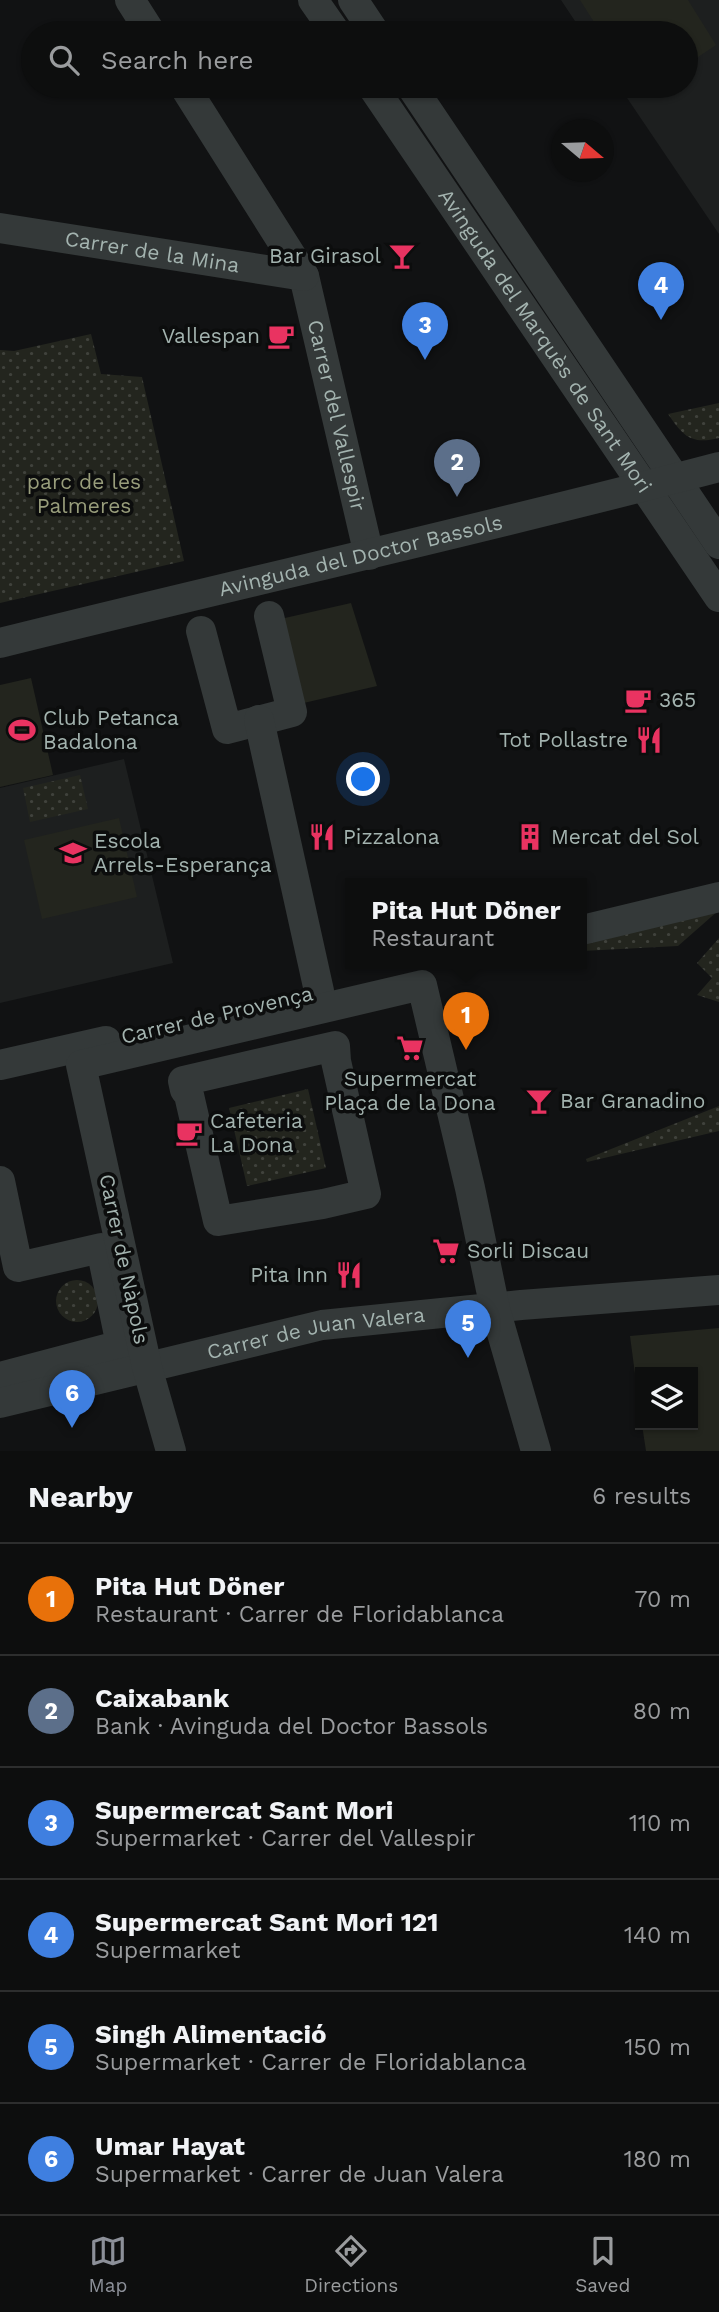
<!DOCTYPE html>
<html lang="en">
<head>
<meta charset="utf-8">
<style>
  :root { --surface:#0d0e0e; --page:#161717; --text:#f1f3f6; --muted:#9a9c9e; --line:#2d2e2e; --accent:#8c9099 }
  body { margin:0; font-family:"Work Sans",sans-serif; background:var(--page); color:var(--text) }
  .controls { position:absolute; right:21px; bottom:21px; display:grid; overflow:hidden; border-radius:0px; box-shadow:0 2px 5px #0004 }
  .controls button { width:63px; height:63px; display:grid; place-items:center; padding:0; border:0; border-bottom:2px solid var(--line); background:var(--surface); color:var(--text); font:35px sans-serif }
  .compass { position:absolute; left:551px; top:119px; width:63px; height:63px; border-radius:50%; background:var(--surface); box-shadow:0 2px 5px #0004; rotate:109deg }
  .you { position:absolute; left:364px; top:780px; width:24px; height:24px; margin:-18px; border:5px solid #fff; border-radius:50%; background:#1a73e8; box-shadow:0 0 0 10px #1a73e833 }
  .badge { display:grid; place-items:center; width:46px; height:46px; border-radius:50%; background:var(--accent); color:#fff; font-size:23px; font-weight:700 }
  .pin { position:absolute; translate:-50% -58px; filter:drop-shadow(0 2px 4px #0008) }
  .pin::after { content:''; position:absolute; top:37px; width:24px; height:21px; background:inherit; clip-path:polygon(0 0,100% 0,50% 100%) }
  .popup { position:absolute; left:345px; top:878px; width:242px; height:91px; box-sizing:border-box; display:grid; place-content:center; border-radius:0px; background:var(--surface); filter:drop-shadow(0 2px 5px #0005); font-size:23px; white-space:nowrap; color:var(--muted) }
  .popup b { font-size:26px; color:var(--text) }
  .popup::after { content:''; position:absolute; left:50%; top:100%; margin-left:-14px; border:14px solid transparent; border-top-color:var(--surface) }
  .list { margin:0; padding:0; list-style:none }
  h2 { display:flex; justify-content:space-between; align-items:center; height:91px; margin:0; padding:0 28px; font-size:30px }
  h2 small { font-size:23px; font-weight:400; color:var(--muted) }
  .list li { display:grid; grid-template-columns:46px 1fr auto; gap:21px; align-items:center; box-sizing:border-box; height:112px; padding:0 28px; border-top:2px solid var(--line) }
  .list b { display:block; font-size:26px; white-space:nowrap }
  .list p { margin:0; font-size:23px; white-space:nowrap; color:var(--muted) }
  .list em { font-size:23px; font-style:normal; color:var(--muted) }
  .icon { flex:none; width:38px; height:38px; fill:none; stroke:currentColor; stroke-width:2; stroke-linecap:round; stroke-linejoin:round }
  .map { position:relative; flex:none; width:719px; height:1451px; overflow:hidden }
  .search { position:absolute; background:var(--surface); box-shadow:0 2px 5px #0004; left:21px; right:21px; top:21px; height:77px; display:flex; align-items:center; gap:18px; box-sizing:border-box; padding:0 24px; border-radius:38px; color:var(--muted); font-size:26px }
  .sheet { height:763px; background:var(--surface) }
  nav { display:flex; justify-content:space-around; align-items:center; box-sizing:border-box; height:98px; border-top:2px solid var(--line); background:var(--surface); font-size:19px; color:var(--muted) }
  nav a { display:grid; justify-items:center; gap:4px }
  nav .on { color:var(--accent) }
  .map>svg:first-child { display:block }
  .built { fill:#1d1f1f }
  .green { fill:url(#green-dots) }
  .pitch { fill:#23251e }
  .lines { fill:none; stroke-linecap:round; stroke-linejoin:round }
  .minor { stroke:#343939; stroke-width:30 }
  .labels { text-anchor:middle; stroke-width:7; stroke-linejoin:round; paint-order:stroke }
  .street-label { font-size:21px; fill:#a3b3af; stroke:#0c0d0d }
  .poi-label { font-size:21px; fill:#a3b3af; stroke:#0c0d0d; text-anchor:start }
  .park-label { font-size:21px; fill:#989d7b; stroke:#0c0d0d }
</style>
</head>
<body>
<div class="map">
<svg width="719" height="1451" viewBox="0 0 719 1451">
  <defs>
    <pattern id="green-dots" width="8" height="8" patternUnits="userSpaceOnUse" patternTransform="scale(1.75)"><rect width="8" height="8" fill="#23251e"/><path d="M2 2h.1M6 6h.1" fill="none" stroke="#40423c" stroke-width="1.8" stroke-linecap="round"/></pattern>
  </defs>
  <rect width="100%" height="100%" fill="#111213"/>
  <g class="built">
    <polygon points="561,0 719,0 719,234 619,86 686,86 686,33 583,33"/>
    <polygon points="124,759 173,963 0,1003 0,788"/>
  </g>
  <g class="green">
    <polygon points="91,334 101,374 142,377 184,561 0,603 0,350 14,351"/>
    <path d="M 719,403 L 719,438 C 691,445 683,436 668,414 Z"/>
    <polygon points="80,775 88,809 30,822 23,788"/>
    <polygon points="719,910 678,946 582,951 582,940"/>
    <polygon points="719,938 719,1002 697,995 712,978 697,963"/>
    <polygon points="308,1089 326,1168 247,1186 229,1108"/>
    <polygon points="719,1106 719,1131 587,1162 586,1159"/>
    <circle cx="77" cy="1301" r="21"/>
  </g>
  <g class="pitch">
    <polygon points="580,0 688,0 716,45 686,65 686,33 601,33"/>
    <polygon points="351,603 377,686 295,705 276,620"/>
    <polygon points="31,678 53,775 0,787 0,685"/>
    <polygon points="119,818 137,897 42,919 24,840"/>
    <polygon points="719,1328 719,1451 646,1451 642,1425 693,1425 693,1372 640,1372 640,1412 630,1336"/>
  </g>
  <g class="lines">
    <g class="minor">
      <polyline points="130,0 151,33"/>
      <polyline points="313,0 336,33"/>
      <polyline points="353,0 375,33"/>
      <path id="s1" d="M 184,86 L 304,276 L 369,555"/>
      <path id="s2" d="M 372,86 L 719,597"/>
      <polyline points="411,86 719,544"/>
      <path id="s3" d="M 0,228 L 304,276"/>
      <polyline points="201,631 227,729 292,712 269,616"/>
      <path id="s4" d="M 0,643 C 240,583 480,530 719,467"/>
      <polyline points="259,720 319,991"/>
      <polyline points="582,930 719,897"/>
      <polygon points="335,1046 336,1061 366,1194 323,1204 218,1221 189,1095 185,1090 183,1081"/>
      <polyline points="0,1065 106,1041"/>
      <polyline points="0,1181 18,1267 101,1248 121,1345 0,1377"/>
      <path id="s5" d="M 0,1403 L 322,1325 L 521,1305 L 719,1290"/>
      <polyline points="171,1451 147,1367 81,1065 422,985 470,1188 495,1309 536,1451"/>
    </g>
  </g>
  <defs>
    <symbol id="bar-bare" viewBox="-9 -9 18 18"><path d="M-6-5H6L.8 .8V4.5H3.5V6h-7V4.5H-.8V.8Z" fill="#e93361" stroke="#0c0d0d" stroke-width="2.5" paint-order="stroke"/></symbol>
    <symbol id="cafe-bare" viewBox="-9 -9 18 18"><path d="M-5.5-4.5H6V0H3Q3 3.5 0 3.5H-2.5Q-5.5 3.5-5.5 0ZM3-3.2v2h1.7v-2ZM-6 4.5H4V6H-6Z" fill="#e93361" stroke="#0c0d0d" stroke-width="2.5" paint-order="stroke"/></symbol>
    <symbol id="stadium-bare" viewBox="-9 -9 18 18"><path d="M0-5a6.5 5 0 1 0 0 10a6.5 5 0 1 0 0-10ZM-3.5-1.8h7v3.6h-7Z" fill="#e93361" stroke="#0c0d0d" stroke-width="2.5" paint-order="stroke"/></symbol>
    <symbol id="restaurant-bare" viewBox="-9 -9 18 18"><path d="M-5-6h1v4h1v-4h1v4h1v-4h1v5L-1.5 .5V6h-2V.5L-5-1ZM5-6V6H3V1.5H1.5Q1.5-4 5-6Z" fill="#e93361" stroke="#0c0d0d" stroke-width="2.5" paint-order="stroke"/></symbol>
    <symbol id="building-bare" viewBox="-9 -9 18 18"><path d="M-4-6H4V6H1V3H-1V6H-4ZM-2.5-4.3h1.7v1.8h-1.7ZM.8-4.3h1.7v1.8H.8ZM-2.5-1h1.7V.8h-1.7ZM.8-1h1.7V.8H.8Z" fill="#e93361" stroke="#0c0d0d" stroke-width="2.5" paint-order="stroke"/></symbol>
    <symbol id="school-bare" viewBox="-9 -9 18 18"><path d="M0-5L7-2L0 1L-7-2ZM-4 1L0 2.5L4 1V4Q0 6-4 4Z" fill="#e93361" stroke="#0c0d0d" stroke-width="2.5" paint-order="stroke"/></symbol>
    <symbol id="supermarket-bare" viewBox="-9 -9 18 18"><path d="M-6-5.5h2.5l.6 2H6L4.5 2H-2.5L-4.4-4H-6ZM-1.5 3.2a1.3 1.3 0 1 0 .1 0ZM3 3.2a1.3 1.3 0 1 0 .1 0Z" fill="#e93361" stroke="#0c0d0d" stroke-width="2.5" paint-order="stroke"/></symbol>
  </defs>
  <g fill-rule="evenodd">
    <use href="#bar-bare" x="383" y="237" width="38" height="38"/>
    <use href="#cafe-bare" x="262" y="317" width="38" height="38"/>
    <use href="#cafe-bare" x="619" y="681" width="38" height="38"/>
    <use href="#stadium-bare" x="3" y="711" width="38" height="38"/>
    <use href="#restaurant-bare" x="630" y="721" width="38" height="38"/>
    <use href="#restaurant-bare" x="303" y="818" width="38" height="38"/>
    <use href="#building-bare" x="511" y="818" width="38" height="38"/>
    <use href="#school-bare" x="54" y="834" width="38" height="38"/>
    <use href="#supermarket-bare" x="391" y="1029" width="38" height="38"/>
    <use href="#bar-bare" x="520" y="1082" width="38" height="38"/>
    <use href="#cafe-bare" x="170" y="1114" width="38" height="38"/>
    <use href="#supermarket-bare" x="427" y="1232" width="38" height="38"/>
    <use href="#restaurant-bare" x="330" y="1256" width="38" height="38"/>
  </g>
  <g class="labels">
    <g class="street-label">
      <text dy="7" stroke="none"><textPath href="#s3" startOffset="154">Carrer de la Mina</textPath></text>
      <text dy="7" stroke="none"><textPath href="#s2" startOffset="308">Avinguda del Marquès de Sant Mori</textPath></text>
      <text dy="7" stroke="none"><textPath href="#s1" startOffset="368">Carrer del Vallespir</textPath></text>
      <text dy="7" stroke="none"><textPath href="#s4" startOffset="371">Avinguda del Doctor Bassols</textPath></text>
      <text transform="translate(217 1015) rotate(-13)" y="7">Carrer de Provença</text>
      <text transform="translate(124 1259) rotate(78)" y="7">Carrer de Nàpols</text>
      <text dy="7" stroke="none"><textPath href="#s5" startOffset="324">Carrer de Juan Valera</textPath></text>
    </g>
    <g class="poi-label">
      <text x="381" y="263" text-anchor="end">Bar Girasol</text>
      <text x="260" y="343" text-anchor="end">Vallespan</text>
      <text x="659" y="707">365</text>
      <text x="43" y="725">Club Petanca<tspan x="43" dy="24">Badalona</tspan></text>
      <text x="628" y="747" text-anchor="end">Tot Pollastre</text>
      <text x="343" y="844">Pizzalona</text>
      <text x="551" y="844">Mercat del Sol</text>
      <text x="94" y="848">Escola<tspan x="94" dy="24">Arrels-Esperança</tspan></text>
      <text x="410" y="1086" text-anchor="middle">Supermercat<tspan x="410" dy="24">Plaça de la Dona</tspan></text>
      <text x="560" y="1108">Bar Granadino</text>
      <text x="210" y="1128">Cafeteria<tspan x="210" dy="24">La Dona</tspan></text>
      <text x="467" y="1258">Sorli Discau</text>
      <text x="328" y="1282" text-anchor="end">Pita Inn</text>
    </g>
    <g class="park-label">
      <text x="84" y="489">parc de les<tspan x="84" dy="24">Palmeres</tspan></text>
    </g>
  </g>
</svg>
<div class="controls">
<button><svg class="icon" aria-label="layers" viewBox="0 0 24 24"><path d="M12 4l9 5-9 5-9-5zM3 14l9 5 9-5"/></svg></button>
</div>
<svg class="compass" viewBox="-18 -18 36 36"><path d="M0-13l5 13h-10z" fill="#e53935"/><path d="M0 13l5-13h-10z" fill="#9a9c9e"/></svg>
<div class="you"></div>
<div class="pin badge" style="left:466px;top:1050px;background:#e8710a">1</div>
<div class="popup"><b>Pita Hut Döner</b>Restaurant</div>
<div class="pin badge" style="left:457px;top:497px;background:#5c6f8a">2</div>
<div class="pin badge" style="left:425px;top:360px;background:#3f7fe0">3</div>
<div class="pin badge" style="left:661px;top:320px;background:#3f7fe0">4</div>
<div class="pin badge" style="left:468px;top:1358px;background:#3f7fe0">5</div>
<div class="pin badge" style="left:72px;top:1428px;background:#3f7fe0">6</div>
<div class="search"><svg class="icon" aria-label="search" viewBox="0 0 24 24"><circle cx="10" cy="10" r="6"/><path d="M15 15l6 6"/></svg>Search here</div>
</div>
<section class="sheet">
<h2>Nearby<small>6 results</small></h2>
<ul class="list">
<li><span class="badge" style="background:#e8710a">1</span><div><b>Pita Hut Döner</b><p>Restaurant · Carrer de Floridablanca</p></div><em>70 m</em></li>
<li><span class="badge" style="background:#5c6f8a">2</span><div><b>Caixabank</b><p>Bank · Avinguda del Doctor Bassols</p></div><em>80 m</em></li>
<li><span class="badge" style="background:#3f7fe0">3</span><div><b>Supermercat Sant Mori</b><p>Supermarket · Carrer del Vallespir</p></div><em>110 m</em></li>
<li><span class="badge" style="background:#3f7fe0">4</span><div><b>Supermercat Sant Mori 121</b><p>Supermarket</p></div><em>140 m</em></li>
<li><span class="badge" style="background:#3f7fe0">5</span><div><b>Singh Alimentació</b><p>Supermarket · Carrer de Floridablanca</p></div><em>150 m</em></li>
<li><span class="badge" style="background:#3f7fe0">6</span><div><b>Umar Hayat</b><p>Supermarket · Carrer de Juan Valera</p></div><em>180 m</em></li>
</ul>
</section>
<nav>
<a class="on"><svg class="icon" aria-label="map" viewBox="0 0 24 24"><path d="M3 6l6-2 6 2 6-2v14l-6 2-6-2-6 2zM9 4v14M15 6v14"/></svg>Map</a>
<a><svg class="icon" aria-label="directions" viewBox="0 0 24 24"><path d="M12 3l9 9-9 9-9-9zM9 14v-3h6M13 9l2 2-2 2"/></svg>Directions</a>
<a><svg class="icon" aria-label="saved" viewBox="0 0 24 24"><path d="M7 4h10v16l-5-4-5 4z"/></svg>Saved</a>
</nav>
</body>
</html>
